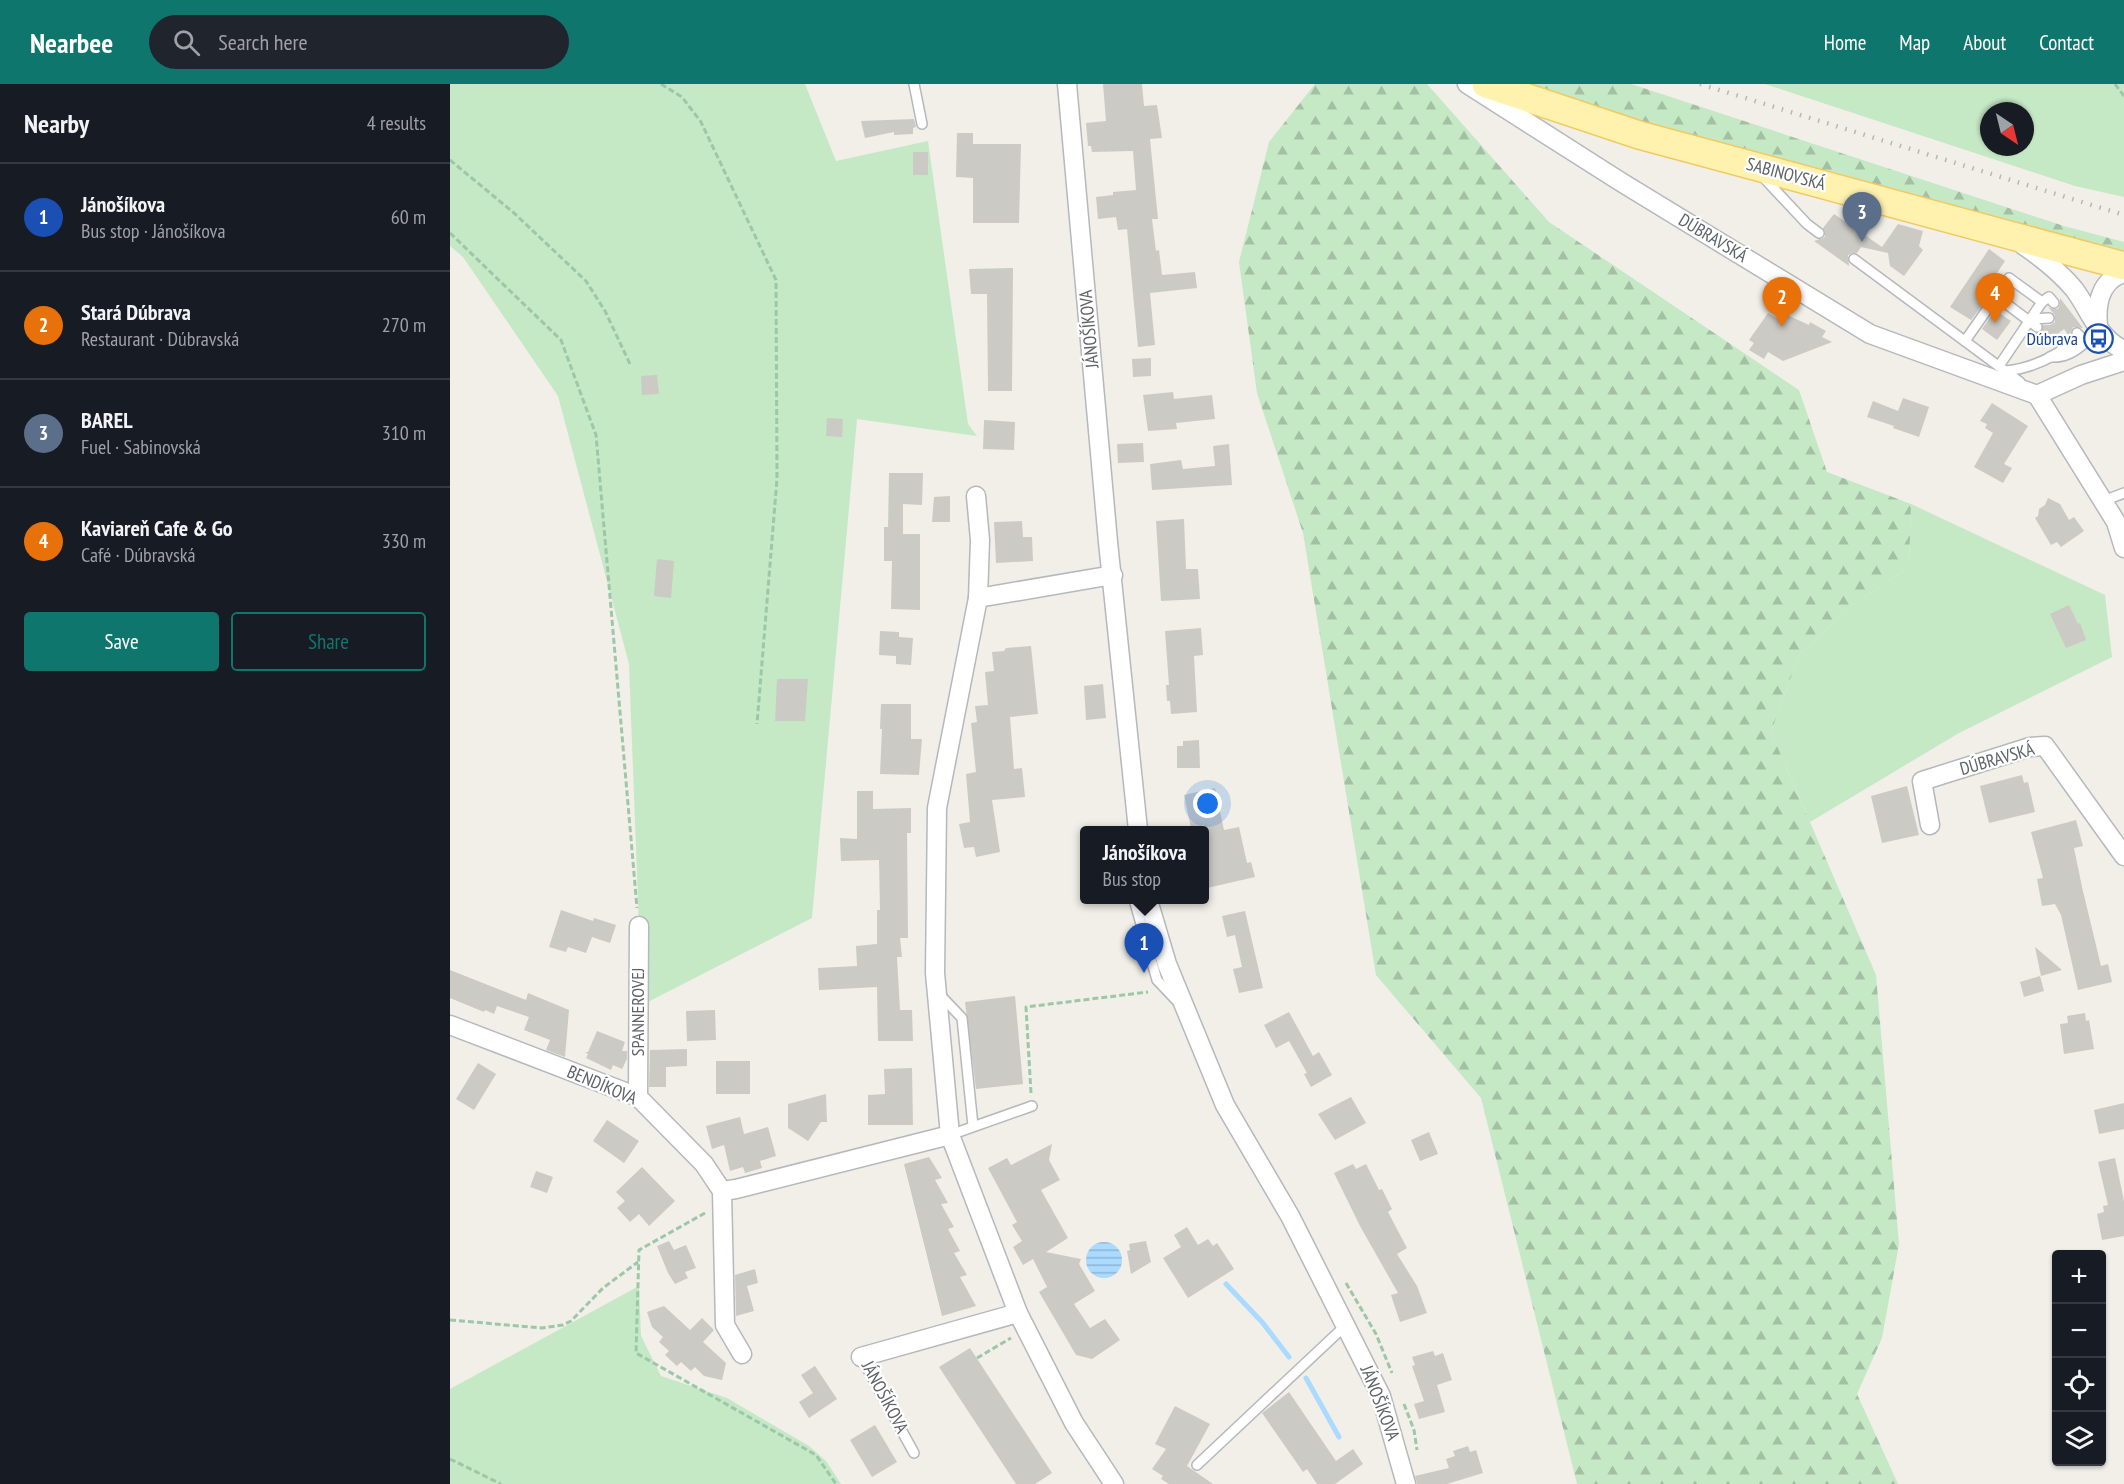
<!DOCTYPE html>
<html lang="en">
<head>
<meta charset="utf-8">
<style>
  :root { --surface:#171b24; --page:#20242c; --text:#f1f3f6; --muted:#9ea1a6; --line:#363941; --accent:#0f766e }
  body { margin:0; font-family:"PT Sans Narrow",sans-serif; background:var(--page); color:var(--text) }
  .controls { position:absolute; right:18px; bottom:18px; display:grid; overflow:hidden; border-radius:6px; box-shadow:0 2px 4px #0004 }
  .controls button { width:54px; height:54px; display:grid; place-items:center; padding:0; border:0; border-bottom:2px solid var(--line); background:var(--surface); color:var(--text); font:30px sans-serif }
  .compass { position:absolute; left:1530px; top:18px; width:54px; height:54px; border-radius:50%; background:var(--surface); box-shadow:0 2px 4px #0004; rotate:145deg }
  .you { position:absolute; left:758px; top:720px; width:21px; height:21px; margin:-15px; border:4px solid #fff; border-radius:50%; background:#1a73e8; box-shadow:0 0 0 9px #1a73e833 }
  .badge { display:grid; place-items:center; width:39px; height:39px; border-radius:50%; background:var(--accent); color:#fff; font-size:20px; font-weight:700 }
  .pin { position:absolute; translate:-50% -50px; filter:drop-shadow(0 2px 3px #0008) }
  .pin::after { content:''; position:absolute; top:32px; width:21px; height:18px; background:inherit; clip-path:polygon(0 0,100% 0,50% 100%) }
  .popup { position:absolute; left:630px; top:742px; width:129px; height:78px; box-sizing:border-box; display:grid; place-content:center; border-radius:6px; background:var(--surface); filter:drop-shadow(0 2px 4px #0005); font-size:20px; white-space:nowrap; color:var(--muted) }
  .popup b { font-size:22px; color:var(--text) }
  .popup::after { content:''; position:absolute; left:50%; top:100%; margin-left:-12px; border:12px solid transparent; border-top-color:var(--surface) }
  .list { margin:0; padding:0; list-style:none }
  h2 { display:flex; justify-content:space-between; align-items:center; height:78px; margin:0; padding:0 24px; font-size:26px }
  h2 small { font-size:20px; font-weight:400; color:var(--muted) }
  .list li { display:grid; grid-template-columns:39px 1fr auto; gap:18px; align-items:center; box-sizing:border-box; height:108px; padding:0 24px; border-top:2px solid var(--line) }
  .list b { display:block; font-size:22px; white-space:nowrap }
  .list p { margin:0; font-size:20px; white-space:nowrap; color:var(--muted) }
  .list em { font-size:20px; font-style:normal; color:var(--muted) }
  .actions { display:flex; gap:12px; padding:18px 24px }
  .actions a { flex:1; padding:14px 0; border:2px solid var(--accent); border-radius:6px; text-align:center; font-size:21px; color:var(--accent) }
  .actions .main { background:var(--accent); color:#fff }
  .icon { flex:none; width:33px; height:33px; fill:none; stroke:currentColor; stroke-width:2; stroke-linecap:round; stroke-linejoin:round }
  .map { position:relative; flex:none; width:1674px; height:1400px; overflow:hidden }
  header { display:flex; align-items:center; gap:36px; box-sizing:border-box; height:84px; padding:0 30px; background:var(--accent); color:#fff }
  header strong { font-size:28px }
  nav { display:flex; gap:33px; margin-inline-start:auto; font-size:21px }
  .search { width:420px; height:54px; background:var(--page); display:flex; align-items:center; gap:15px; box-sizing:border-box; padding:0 21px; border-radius:33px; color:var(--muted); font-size:22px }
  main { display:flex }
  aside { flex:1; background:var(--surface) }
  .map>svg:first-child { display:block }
  .green { fill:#c5e8c5; fill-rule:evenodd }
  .forest { fill:url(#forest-firs) }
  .water { fill:url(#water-rules) }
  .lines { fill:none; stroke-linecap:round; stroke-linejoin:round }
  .stream { stroke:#aadaff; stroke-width:5 }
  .building { fill:#cccac5 }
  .service-casing { stroke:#b5b8bc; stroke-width:12 }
  .minor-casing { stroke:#b5b8bc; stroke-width:21 }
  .primary-casing { stroke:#f2c960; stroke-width:30 }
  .path { stroke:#9cc7a9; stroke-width:3; stroke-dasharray:6 3; stroke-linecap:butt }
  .service { stroke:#fff; stroke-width:9 }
  .minor { stroke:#fff; stroke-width:18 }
  .primary { stroke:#fff2af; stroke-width:27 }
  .rail { stroke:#b6b7b8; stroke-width:4.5; stroke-dasharray:1.5 8; stroke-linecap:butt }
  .labels { text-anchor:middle; stroke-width:4.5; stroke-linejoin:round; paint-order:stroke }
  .street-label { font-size:18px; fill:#5f6368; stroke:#fff }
  .transit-label { font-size:18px; fill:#164399; stroke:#fff; text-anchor:end }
</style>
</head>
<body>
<header>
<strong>Nearbee</strong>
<div class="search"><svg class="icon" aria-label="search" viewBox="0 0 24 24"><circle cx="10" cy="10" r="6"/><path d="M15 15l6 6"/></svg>Search here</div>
<nav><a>Home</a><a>Map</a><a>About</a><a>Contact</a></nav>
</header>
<main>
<aside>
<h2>Nearby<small>4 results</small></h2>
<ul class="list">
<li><span class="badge" style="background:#1a4fb4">1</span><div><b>Jánošíkova</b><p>Bus stop · Jánošíkova</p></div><em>60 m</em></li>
<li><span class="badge" style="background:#e8710a">2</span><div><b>Stará Dúbrava</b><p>Restaurant · Dúbravská</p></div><em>270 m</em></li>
<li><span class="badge" style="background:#5c6f8a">3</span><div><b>BAREL</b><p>Fuel · Sabinovská</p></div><em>310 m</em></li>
<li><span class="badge" style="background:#e8710a">4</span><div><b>Kaviareň Cafe &amp; Go</b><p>Café · Dúbravská</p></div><em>330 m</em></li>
</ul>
<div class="actions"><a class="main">Save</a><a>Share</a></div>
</aside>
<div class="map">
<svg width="1674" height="1400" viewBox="0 0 1674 1400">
  <defs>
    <pattern id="forest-firs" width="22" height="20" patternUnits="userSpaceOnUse" patternTransform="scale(1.5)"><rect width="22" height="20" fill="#c5e8c5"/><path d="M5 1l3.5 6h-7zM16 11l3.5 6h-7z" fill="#a3c0a4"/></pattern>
    <pattern id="water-rules" width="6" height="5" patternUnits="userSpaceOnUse" patternTransform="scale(1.5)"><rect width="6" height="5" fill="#aadaff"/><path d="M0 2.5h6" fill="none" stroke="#8eb4d2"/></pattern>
  </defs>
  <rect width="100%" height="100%" fill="#f1efe8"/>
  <g class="green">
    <polygon points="0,0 355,0 386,77 478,57 518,340 527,352 407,335 362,834 192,921 179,580 108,312 13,173 0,162"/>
    <path d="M 1315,0 L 1674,0 L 1674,113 L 1625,102 ZM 1539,27 L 1575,27 L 1575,63 L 1539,63 Z"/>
    <polygon points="1461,420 1655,511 1662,573 1509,649 1360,738 1321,648 1349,571 1403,521 1459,483"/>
    <polygon points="189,1202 191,1252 211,1292 277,1314 359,1362 376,1377 391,1400 0,1400 0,1305"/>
  </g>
  <g class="forest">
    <polygon points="865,0 977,0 1099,138 1349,306 1377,388 1461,420 1459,483 1403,521 1349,571 1321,648 1426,891 1449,1160 1432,1254 1407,1310 1448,1400 1127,1400 1031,1014 926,891 853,449 807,309 789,178 819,58"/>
    <polygon points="1076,0 1181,0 1614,142 1674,158 1674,172 1163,30"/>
  </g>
  <circle class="water" cx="654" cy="1176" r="18"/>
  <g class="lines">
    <g class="stream">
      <polyline points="776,1200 812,1238 839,1273"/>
      <polyline points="856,1294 889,1353"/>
    </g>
  </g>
  <g class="building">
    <polygon points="653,0 692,0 694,22 707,21 712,54 700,55 708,135 702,135 706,167 709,166 712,191 745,188 747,204 700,209 705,261 688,263 677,145 668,146 666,133 648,135 646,113 663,111 663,108 686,106 683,67 642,68 641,62 638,62 636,39 656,37"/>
    <polygon points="464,35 466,43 463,44 463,50 444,51 444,48 415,54 411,37"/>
    <polygon points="507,49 523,49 523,60 571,60 569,139 523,139 523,94 506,93"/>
    <rect x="463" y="68" width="15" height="23"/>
    <polygon points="1384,130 1432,163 1448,140 1473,147 1469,162 1473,166 1454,192 1440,182 1438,169 1411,163 1407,169 1402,169 1398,171 1399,182 1364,157 1375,153 1373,144"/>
    <polygon points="1539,165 1555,177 1529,216 1534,219 1521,236 1500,223"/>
    <polygon points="563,184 562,307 538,307 537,210 521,210 519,185"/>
    <polygon points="1610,214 1633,244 1623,243 1619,252 1614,245 1592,262 1581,248 1590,249 1593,241 1600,241 1605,238 1605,231 1598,223 1602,225 1608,225 1610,221"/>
    <polygon points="1545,226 1561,237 1547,256 1532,245"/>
    <polygon points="1318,229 1331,237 1335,230 1359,241 1360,238 1376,247 1372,253 1382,258 1333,277 1318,268 1314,275 1299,266 1304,259 1299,256"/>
    <polygon points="701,274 701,292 683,293 682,275"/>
    <polygon points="207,291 209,310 192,311 191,292"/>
    <polygon points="723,308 724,315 762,311 765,335 726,339 727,345 698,347 693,311"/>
    <polygon points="1453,314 1479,323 1469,353 1443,344 1444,342 1417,333 1423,317 1448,327"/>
    <polygon points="1542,319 1578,342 1554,380 1562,384 1553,399 1524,383 1543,349 1535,344 1537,340 1530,337"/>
    <polygon points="377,334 393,335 392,353 376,352"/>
    <polygon points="534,336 565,338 564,366 533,365"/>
    <polygon points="693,359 694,378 668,379 667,360"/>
    <polygon points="779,360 782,401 702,406 700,380 731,376 733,385 765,382 763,362"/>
    <polygon points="439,389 473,389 472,421 453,420 453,450 470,450 470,526 441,525 442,477 434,477 434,443 438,443"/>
    <polygon points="500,412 500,438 482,438 484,413"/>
    <polygon points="1598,414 1610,420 1619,436 1624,433 1634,447 1611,463 1607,458 1601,461 1585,434 1588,432 1589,425 1595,421"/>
    <polygon points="734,435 736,485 748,485 750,515 711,517 706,437"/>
    <polygon points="572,437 573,453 582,453 583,477 546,479 544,438"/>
    <polygon points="207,475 224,477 221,514 204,512"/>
    <polygon points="1619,521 1628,540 1630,539 1636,556 1616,564 1600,530"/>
    <polygon points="751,544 753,571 744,572 747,628 721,630 720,617 717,617 716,601 719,601 715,547"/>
    <polygon points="430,547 449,548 449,553 463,554 461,581 446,580 446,572 429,571"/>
    <polygon points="581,562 588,630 560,633 564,685 572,684 575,713 542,716 550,768 526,773 524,763 514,764 509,740 520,738 516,690 526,688 521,639 527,638 525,622 538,621 535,588 544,587 542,568 554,567 556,564"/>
    <polygon points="327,595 358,595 355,637 325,637"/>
    <polygon points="653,600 656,634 636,636 634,602"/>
    <polygon points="431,620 461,620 461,655 472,655 469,691 430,690 432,645 430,645"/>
    <polygon points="749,656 750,684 727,684 727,662 733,662 733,657"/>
    <polygon points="1572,691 1574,699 1578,698 1585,728 1539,739 1530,702"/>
    <polygon points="1457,702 1469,751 1432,759 1421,712"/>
    <polygon points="765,704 774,746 789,743 797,779 801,778 805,793 757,804 754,791 754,741 741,744 734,711"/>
    <polygon points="407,707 423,707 423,725 461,724 461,749 457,749 458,854 450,854 452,873 447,873 450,926 462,926 463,957 428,957 427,903 369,906 368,884 407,882 406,862 427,860 427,826 430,826 429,776 391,777 390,754 407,755"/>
    <polygon points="1626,736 1633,762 1624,764 1632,803 1651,882 1658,880 1662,898 1628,906 1611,831 1605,820 1592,822 1587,795 1593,794 1581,748"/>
    <polygon points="111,826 143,837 144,834 166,841 160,859 142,853 136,869 118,863 116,868 99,863"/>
    <polygon points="795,827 813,904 789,909 783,885 792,883 785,851 777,853 772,832"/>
    <polygon points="1585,863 1612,886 1591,892"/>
    <polygon points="0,886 76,916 78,909 119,926 115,973 96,966 100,956 74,946 79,933 47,922 44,930 35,926 34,928 0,914"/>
    <polygon points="1590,892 1594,907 1574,913 1570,898"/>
    <polygon points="565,912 573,1000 526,1005 515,918"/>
    <polygon points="265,926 266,956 237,957 236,927"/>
    <polygon points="839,928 863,972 869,968 882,991 861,1003 854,990 857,989 839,957 826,964 814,941"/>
    <polygon points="1635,929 1636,937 1639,936 1644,965 1614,970 1610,940 1618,939 1617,932"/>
    <polygon points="147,947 175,958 172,967 177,967 177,975 172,985 163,981 161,986 136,974 138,970 135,968 138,968"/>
    <polygon points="237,965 237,982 216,983 216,1003 199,1003 200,966"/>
    <rect x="266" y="977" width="34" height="33"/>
    <polygon points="28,979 46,990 24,1026 6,1015"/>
    <polygon points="462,984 463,1041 418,1041 418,1011 435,1010 434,985"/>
    <polygon points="376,1010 377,1038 371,1038 358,1057 338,1044 338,1020"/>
    <polygon points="901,1013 916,1039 885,1056 868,1030"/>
    <polygon points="1674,1019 1674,1045 1649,1050 1644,1026"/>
    <polygon points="290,1033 294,1050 318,1043 326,1072 310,1077 312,1084 295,1089 293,1083 280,1087 274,1061 262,1065 256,1042"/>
    <polygon points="157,1036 189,1057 174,1079 143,1057"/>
    <polygon points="979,1048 988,1070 970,1077 961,1056"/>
    <polygon points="602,1060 599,1076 610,1096 591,1106 618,1154 596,1168 631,1175 629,1180 645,1207 624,1220 640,1244 655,1235 670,1256 642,1275 626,1271 589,1208 597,1203 583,1175 573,1181 563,1163 572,1157 562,1141 567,1138 538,1084 557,1074 561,1081"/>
    <polygon points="479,1073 492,1094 485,1096 498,1119 491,1120 504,1143 498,1145 510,1167 504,1169 517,1191 510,1193 526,1222 492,1232 454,1080"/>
    <polygon points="1665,1074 1674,1117 1674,1152 1652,1156 1647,1130 1654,1128 1653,1122 1658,1121 1648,1078"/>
    <polygon points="903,1080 906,1085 916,1080 929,1106 932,1105 942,1125 938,1128 957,1164 947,1170 967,1202 977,1229 950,1238 941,1211 948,1209 910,1142 884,1089"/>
    <polygon points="192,1083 225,1117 199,1142 189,1130 180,1138 167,1124 175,1117 166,1108"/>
    <polygon points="86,1087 103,1093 97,1109 80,1103"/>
    <polygon points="737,1143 748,1161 758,1155 763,1162 767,1159 784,1185 738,1214 713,1174 731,1163 724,1151"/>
    <polygon points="219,1157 224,1166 236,1161 246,1184 235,1188 238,1194 225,1200 218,1189 207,1162"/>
    <polygon points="696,1157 701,1178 681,1190 677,1167 680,1166 679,1160"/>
    <polygon points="305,1185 308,1199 297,1202 304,1227 286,1232 285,1191"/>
    <polygon points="214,1222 240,1246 252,1234 264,1246 253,1258 276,1279 272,1296 254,1292 245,1283 241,1287 231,1278 227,1282 215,1271 219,1267 209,1258 213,1253 202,1243 197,1228"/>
    <polygon points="520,1264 602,1389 585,1400 566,1400 489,1283"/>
    <polygon points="983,1267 985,1272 993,1269 1002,1296 987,1301 995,1328 969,1335 964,1320 974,1317 962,1282 965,1281 962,1273"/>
    <polygon points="365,1282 387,1315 359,1334 349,1318 363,1309 351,1291"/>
    <polygon points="839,1308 886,1377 903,1365 913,1380 885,1400 867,1400 857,1385 853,1388 812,1329"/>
    <polygon points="725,1322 760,1340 737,1382 763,1400 719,1400 711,1395 713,1392 702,1385 716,1365 705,1360"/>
    <polygon points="425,1341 447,1378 422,1393 400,1356"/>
    <polygon points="1018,1362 1020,1368 1026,1366 1033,1389 997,1400 967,1400 965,1392 999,1384 996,1375 1005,1372 1003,1367"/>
  </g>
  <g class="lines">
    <defs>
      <g id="service">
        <polyline points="464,0 472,40"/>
        <polyline points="1313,93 1357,140 1369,149"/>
        <polyline points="1404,175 1570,298"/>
        <polyline points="1546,212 1587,243"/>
        <polyline points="1592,218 1599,213 1604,219"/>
        <polyline points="1580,235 1599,234"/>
        <polyline points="1515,257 1559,194 1592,218 1549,282"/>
        <path d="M 1600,273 C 1615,274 1624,268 1635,259 L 1627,249"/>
        <path d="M 1556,287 C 1584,284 1609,271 1630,252"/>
        <polyline points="1653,417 1674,409"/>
        <polyline points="686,816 685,819 707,896 726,916"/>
        <polyline points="490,911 512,934 523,1042"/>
        <polyline points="500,1051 582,1022"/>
        <polyline points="411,1273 464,1369"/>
        <polyline points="747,1381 896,1241"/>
      </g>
      <g id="minor">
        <polyline points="617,0 658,458 688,746"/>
        <polyline points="1017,0 1171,98 1420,250 1587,311 1666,438 1674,464"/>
        <path d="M 1573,161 C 1592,174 1609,187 1624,205 C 1640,226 1648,255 1674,266"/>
        <path d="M 1648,242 C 1646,221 1650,196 1674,189"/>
        <polyline points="1587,311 1631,291 1674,277"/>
        <polyline points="526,412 530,456 528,514"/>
        <polyline points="663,491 528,514 487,724 485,889 500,1051 568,1229 624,1339 664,1400"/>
        <polyline points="1480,741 1472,697 1580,663 1595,662 1674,772"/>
        <polyline points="698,816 717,880 775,1021 840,1132 931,1312 956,1400"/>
        <polyline points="0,941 188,1013 254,1080 272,1107 275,1241 292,1270"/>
        <polyline points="188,1013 189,842"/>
        <polyline points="272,1107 286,1105 500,1051"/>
        <polyline points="411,1273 568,1229"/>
      </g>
      <polyline id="primary" points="1036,0 1189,51 1674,182"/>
    </defs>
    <use href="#service" class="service-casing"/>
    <use href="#minor" class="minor-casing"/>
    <use href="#primary" class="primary-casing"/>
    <g class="path">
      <polyline points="211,0 232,13 251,38 326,196 327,395 307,640"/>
      <polyline points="1665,0 1674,12"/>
      <polyline points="0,76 64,129 136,197 155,227 180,280"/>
      <polyline points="0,149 111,256 146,351 187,824"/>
      <polyline points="581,1009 576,923 698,908"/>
      <polyline points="255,1129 189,1166 186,1269 366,1371 386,1400"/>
      <polyline points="896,1199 926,1250 942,1289"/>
      <polyline points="0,1236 92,1244 113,1241 121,1237 153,1204 188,1178"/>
      <polyline points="527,1274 561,1254"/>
      <polyline points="954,1320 964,1346 967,1366"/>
      <polyline points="0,1375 51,1400"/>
    </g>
    <use href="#service" class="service"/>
    <use href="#minor" class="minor"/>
    <use href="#primary" class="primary"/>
    <polyline class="rail" points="1250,0 1674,131"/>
  </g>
  <defs>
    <symbol id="bus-ring" viewBox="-11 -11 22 22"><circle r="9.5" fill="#fff" stroke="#1a4fb4" stroke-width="1.5"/><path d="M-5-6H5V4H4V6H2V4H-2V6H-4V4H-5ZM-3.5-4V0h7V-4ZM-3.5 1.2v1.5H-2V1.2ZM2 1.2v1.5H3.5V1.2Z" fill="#1a4fb4"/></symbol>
  </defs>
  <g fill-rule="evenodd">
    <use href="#bus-ring" x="1632" y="238" width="33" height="33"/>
  </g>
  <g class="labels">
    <g class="street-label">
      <text transform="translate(1336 90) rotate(15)" y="6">SABINOVSKÁ</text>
      <text transform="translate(1263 154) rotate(31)" y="6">DÚBRAVSKÁ</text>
      <text transform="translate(639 245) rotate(-95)" y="6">JÁNOŠÍKOVA</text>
      <text transform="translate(1547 675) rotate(-16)" y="6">DÚBRAVSKÁ</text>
      <text transform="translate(188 928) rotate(-90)" y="6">SPANNEROVEJ</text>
      <text transform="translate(152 1001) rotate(23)" y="6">BENDÍKOVA</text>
      <text transform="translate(435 1313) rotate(62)" y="6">JÁNOŠÍKOVA</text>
      <text transform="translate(930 1319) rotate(69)" y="6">JÁNOŠÍKOVA</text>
    </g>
    <g class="transit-label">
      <text x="1628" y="261">Dúbrava</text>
    </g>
  </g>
</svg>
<div class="controls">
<button>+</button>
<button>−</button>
<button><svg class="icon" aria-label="locate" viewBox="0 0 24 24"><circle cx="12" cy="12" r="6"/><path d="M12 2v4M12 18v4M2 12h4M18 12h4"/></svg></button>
<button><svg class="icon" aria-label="layers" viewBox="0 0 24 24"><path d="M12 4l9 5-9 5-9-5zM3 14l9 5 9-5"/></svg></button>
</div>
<svg class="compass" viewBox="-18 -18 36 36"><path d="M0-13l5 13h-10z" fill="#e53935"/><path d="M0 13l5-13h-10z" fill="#9ea1a6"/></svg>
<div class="you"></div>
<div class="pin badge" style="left:694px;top:889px;background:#1a4fb4">1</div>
<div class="popup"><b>Jánošíkova</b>Bus stop</div>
<div class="pin badge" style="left:1332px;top:243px;background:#e8710a">2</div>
<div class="pin badge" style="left:1412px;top:158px;background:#5c6f8a">3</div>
<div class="pin badge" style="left:1545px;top:239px;background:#e8710a">4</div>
</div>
</main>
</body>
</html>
